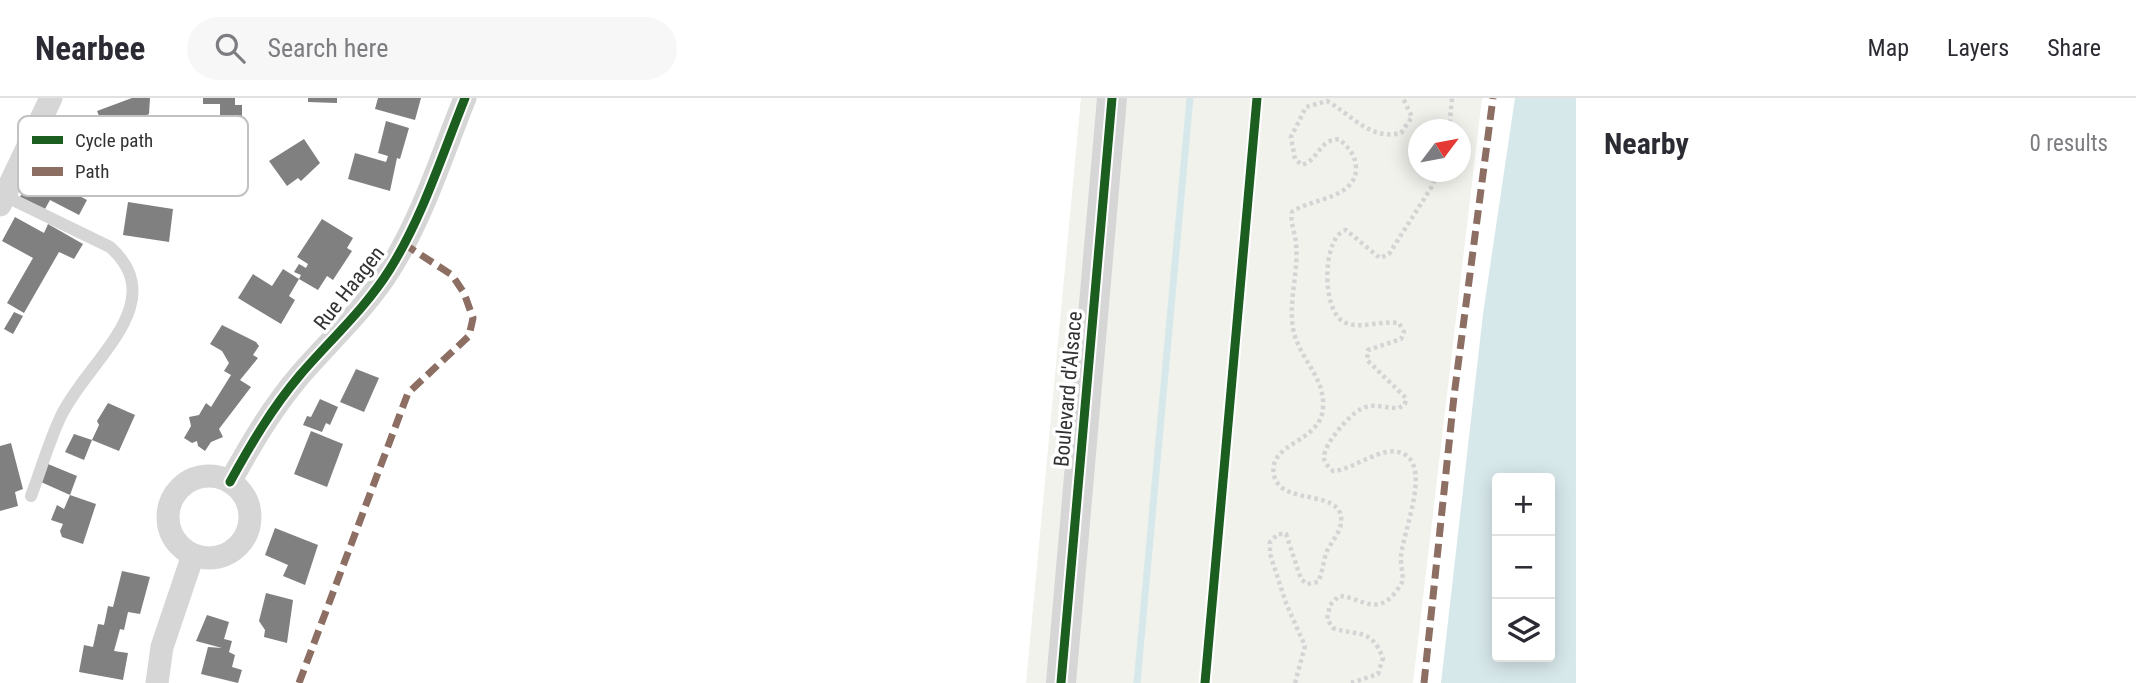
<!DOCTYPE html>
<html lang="en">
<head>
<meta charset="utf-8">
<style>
  :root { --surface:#fff; --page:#f7f7f7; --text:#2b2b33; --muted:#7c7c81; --line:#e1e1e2 }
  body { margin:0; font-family:"Roboto Condensed",sans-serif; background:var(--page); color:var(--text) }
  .controls { position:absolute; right:21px; bottom:21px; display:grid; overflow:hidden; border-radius:7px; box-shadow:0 4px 18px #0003 }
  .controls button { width:63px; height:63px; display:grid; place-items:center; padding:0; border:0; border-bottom:2px solid var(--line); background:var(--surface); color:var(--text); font:35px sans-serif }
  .compass { position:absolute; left:1408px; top:21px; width:63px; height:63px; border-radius:50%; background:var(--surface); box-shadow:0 4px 18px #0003; rotate:58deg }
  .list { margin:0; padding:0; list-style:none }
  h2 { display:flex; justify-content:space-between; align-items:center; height:91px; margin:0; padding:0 28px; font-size:30px }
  h2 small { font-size:23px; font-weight:400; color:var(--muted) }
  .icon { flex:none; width:38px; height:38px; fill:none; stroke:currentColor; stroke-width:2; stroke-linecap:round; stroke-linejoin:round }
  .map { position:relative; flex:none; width:1576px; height:585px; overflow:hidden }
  header { display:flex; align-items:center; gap:42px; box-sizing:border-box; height:98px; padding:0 35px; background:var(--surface); border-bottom:2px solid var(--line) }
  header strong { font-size:33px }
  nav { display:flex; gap:38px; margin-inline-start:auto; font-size:24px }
  .search { width:490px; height:63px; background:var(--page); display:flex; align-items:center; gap:18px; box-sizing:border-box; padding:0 24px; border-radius:38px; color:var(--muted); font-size:26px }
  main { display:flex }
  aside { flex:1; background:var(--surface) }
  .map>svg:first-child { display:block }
  .green { fill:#f1f2ec; fill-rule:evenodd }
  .water { fill:#d7e8eb; fill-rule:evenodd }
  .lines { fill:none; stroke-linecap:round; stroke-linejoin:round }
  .stream { stroke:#d7e8eb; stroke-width:7 }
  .building { fill:#808080 }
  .path { stroke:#d4d4d4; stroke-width:4.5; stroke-dasharray:3.5 3.5; stroke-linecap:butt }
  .service { stroke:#d6d6d6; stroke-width:12 }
  .minor { stroke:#d6d6d6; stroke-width:23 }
  .tertiary { stroke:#d6d6d6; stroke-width:30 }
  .quiet { stroke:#8d6e63; stroke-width:7; stroke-dasharray:14 7; stroke-linecap:butt }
  .cycleway-casing { stroke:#fff; stroke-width:13 }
  .cycleway { stroke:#1b5e20; stroke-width:9 }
  .labels { text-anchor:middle; stroke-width:7; stroke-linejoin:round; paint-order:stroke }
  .street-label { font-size:21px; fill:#323232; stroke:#fff }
  .key { fill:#fff; stroke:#c2c2c2; stroke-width:2 }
  .key-label { font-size:19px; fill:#323232 }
</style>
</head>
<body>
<header>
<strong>Nearbee</strong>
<div class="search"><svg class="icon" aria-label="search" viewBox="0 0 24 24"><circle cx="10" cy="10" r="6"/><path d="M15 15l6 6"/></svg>Search here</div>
<nav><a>Map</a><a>Layers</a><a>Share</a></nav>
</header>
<main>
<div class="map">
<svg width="1576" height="585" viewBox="0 0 1576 585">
  <rect width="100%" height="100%" fill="#fff"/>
  <path class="green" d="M 1081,0 L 1482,0 L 1413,585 L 1026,585 ZM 1419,32 L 1461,32 L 1461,74 L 1419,74 Z"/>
  <path class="water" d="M 1515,0 L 1576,0 L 1576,585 L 1441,585 L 1483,216 ZM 1497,380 L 1550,380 L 1550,559 L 1497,559 Z"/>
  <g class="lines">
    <polyline class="stream" points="1137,585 1190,0"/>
  </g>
  <g class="building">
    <polygon points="132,0 150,0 149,16 130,26 136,37 132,72 107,69 109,42 97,13"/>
    <polygon points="203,0 235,0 235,7 242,7 242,18 220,17 220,6 203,6"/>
    <polygon points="308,0 337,0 337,5 308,4"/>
    <polygon points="378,0 421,0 415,22 375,11"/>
    <polygon points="386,23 409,30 400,61 397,60 390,93 348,81 355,55 386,64 388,58 378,55"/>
    <polygon points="304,41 320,65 301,83 298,80 287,88 269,63"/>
    <polygon points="34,74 87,102 79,117 50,102 45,111 20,99"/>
    <polygon points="128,104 173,111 169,144 123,137"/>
    <polygon points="15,119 44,135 48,126 83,146 74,161 59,154 24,215 7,205 33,160 2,143"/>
    <polygon points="322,121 353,140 347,150 352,153 333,182 327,178 318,192 299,181 301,177 294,174 299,166 306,170 308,166 297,159"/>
    <polygon points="283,171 299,181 289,198 295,202 281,226 238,200 253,176 272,188"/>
    <polygon points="14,214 23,218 13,236 4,231"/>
    <polygon points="222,227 256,244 259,248 253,257 258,260 240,282 251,289 219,331 223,339 211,344 205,353 198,348 197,343 192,345 184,340 191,328 189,319 199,317 206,305 211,309 231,277 224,273 229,265 222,253 210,246"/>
    <polygon points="356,271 379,280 364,314 340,304"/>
    <polygon points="320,301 338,309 330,327 326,325 322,334 303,327 307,318 311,319"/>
    <polygon points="108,305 135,317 119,353 92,342 99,327 97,323"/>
    <polygon points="311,333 343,346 327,389 294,376"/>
    <polygon points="74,336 92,342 84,362 65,354"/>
    <polygon points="11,345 23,391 15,394 18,408 0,413 0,348"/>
    <polygon points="48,366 77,378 70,397 41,384"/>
    <polygon points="70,397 96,406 83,446 62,439 60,433 63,426 51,422 57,407 64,411"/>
    <polygon points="275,430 318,447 305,487 283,478 288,467 265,457"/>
    <polygon points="122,473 150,479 140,516 128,514 124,532 120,531 114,553 128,555 123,582 79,574 84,547 93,549 98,526 104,527 108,508 113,509"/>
    <polygon points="266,495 293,502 287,545 264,539 265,532 259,523"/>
    <polygon points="207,517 229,524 224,541 232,543 229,554 235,557 232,569 242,572 238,585 201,576 208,549 222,550 196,543"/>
  </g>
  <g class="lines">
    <g class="path">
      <polyline points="1449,32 1452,0"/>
      <path d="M 1295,585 L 1305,548 L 1286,505 L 1270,456 L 1270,444 L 1278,436 L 1286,436 L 1301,481 L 1307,486 L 1318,484 C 1323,474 1323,463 1327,453 C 1331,445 1337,438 1340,430 C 1351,387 1281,411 1274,377 C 1267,344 1322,345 1323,309 C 1325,280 1301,262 1294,235 C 1287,206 1299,175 1296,145 C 1295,134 1290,125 1292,114 C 1311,100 1357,101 1356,69 C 1355,56 1348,49 1339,41 C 1318,42 1319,62 1302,67 L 1295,61 L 1291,39 L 1306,9 L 1327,3 C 1351,16 1370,43 1401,35 L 1412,19 L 1403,0"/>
      <path d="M 1351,585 L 1378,576 L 1383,560 C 1370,529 1360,539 1333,530 L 1327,521 L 1330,507 L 1339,498 C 1356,498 1372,515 1389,501 C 1393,498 1400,489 1402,484 C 1404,476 1400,466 1401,458 C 1403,434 1431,370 1404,356 C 1384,345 1354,372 1333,373 C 1329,369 1324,366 1324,359 C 1324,346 1349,317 1361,311 C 1374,304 1386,311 1399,310 L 1405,306 L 1406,300 L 1367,262 L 1368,252 L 1401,241 L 1404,234 L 1399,225 C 1382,222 1359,232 1344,224 C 1321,213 1322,138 1346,132 L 1380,160 L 1389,156 L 1431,90 L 1438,74"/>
    </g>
    <path class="service" d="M 5,98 L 110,149 C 173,205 87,263 61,318 C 49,343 41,372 31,398"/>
    <g class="minor">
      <polyline points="0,107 51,0"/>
      <circle cx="209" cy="419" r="41"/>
      <path d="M 230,384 C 251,346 272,310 300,277 C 330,242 365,211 390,171 C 423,118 442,57 465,0"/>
      <polyline points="157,585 162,549 193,457"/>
    </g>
    <polyline class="tertiary" points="1061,585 1112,0"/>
    <g class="quiet">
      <polyline points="299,585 408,295 469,238 473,220 464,195 452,177 404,146"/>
      <polyline points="1424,585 1454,298 1493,0"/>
    </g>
    <defs>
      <g id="cycleway">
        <path d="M 230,384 C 251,346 272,310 300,277 C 330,242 365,211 390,171 C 423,118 442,57 465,0"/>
        <polyline points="1061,585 1112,0"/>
        <polyline points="1205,585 1257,0"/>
      </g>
    </defs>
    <use href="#cycleway" class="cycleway-casing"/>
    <use href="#cycleway" class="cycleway"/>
  </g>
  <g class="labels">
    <g class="street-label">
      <text transform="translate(349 190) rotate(-52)" y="7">Rue Haagen</text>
      <text transform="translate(1068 291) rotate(-85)" y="7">Boulevard d'Alsace</text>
    </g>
  </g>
  <rect x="18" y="18" width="230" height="80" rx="10" class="key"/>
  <rect x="32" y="38" width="31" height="8" fill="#1b5e20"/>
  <rect x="32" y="69" width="31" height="9" fill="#8d6e63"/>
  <g class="key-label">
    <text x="75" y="49">Cycle path</text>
    <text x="75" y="80">Path</text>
  </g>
</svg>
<div class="controls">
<button>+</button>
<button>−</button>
<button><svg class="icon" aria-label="layers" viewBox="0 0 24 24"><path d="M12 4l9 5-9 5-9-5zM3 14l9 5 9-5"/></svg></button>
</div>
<svg class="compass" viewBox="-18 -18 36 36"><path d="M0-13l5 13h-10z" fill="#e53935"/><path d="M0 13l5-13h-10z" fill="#7c7c81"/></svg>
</div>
<aside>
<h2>Nearby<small>0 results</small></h2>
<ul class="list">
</ul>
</aside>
</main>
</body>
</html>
